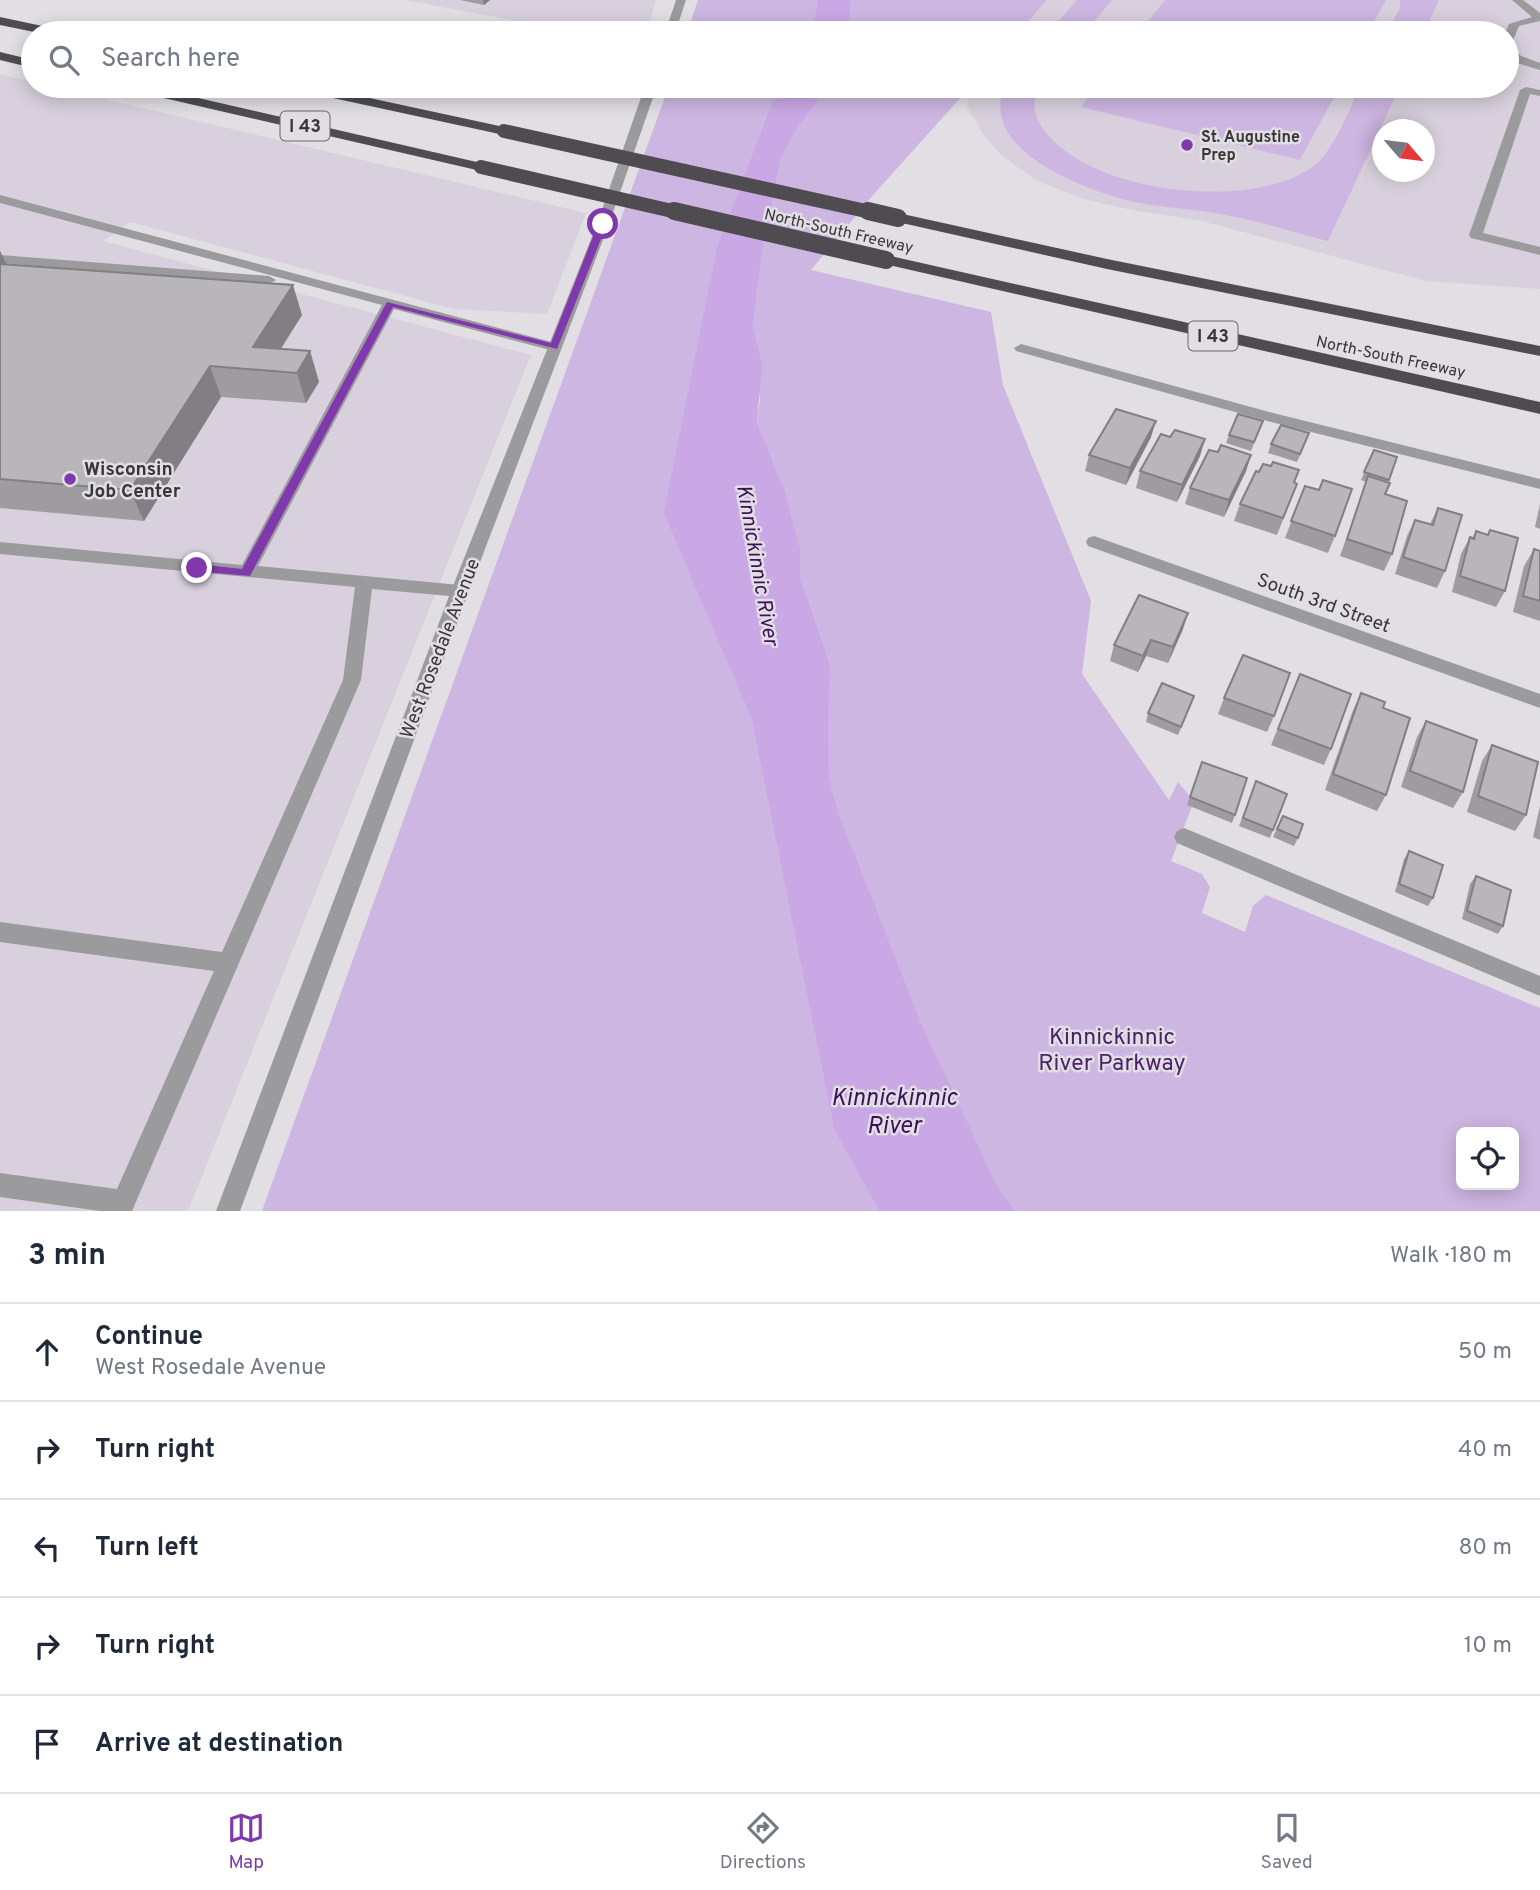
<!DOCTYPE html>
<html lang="en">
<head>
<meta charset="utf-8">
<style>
  :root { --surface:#fff; --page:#f2f2f3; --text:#1f2937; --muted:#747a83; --line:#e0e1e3; --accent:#7f39ac }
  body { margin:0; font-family:Overpass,sans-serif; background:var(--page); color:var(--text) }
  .controls { position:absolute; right:21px; bottom:21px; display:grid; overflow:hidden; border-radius:10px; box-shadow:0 4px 18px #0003 }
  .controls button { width:63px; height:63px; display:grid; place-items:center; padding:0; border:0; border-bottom:2px solid var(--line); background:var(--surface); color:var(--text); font:35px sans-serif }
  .compass { position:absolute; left:1372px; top:119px; width:63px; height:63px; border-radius:50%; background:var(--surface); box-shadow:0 4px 18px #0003; rotate:118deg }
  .stop { position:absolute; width:21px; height:21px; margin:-16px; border:5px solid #7f39ac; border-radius:50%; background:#fff }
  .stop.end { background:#7f39ac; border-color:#fff; box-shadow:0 2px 7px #0008 }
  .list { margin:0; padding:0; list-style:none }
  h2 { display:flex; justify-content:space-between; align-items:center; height:91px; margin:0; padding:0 28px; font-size:30px }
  h2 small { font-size:23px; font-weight:400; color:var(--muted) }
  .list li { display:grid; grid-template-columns:46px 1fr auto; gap:21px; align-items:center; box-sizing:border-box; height:98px; padding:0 28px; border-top:2px solid var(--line) }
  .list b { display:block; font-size:26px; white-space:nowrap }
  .list p { margin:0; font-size:23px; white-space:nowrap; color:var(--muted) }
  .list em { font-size:23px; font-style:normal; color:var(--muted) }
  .icon { flex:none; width:38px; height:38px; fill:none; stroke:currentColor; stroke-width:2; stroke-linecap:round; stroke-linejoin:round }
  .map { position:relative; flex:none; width:1540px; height:1211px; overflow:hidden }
  .search { position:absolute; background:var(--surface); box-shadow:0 4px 18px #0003; left:21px; right:21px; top:21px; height:77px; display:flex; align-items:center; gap:18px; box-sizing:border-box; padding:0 24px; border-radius:38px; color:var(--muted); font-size:26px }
  .sheet { height:581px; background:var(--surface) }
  nav { display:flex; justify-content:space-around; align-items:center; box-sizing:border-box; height:98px; border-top:2px solid var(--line); background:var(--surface); font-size:19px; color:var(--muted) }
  nav a { display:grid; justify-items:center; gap:4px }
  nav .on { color:var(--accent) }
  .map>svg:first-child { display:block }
  .built { fill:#d8d1dd; fill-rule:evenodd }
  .green { fill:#cdb6e1; fill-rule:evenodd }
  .water { fill:#caa8e6 }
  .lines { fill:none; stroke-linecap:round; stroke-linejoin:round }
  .lane { fill:#9b9a9c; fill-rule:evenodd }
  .street { fill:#9b9a9c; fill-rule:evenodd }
  .highway { fill:#4e4c50; fill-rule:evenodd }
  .highway-bridge-far1 { stroke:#4e4c50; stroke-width:14 }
  .highway-bridge { stroke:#4e4c50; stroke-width:18 }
  .wall { fill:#9e9ca1 }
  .shaded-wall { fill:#817f83 }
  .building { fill:#b8b5bb; stroke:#817f83; stroke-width:2 }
  .route { fill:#7f39ac }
  .poi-dot { fill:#7f39ac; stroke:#e1dee4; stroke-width:2.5 }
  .labels { text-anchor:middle; stroke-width:5; stroke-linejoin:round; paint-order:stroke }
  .far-poi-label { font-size:16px; font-weight:bold; fill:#373638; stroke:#e1dee4; text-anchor:start }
  .far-street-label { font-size:16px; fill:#373638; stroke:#e1dee4 }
  .shield { fill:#e1dee4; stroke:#6a686c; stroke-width:2 }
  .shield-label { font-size:18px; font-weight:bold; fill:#373638 }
  .poi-label { font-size:19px; font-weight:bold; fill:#373638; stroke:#e1dee4; text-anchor:start }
  .street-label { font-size:19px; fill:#373638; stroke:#e1dee4 }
  .water-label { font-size:21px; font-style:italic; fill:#3e1059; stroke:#e1dee4 }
  .near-park-label { font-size:23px; fill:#4c2068; stroke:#e1dee4 }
  .near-water-label { font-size:24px; font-style:italic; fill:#3e1059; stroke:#e1dee4 }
</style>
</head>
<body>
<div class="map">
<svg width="1540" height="1211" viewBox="0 0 1540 1211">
  <rect width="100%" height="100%" fill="#e1dee4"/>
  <g class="built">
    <polygon points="404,0 656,0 647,33 582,33"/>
    <path d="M 1047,0 L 1540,0 L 1540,289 L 1426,281 L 1198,220 L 1137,211 L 1083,199 L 1037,181 L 1001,155 L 983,134 L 967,107 L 971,86 L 1507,86 L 1507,33 L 1018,33 ZM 1382,130 L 1424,130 L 1424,172 L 1382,172 Z"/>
    <polygon points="0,74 33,82 33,86 50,86 586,213 547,314 454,309 130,222 103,241 531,355 188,1211 0,1211"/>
  </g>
  <g class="green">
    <polygon points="698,0 818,0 811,33 687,33"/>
    <polygon points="851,0 1047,0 1018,33 849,33"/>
    <polygon points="1077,0 1112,0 1084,33 1048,33"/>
    <polygon points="1165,0 1386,0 1368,33 1139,33"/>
    <polygon points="1400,0 1439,0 1424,33 1387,33 1400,8"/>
    <polygon points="669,86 787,86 771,105 717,246 665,513 751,718 834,1130 879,1211 262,1211"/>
    <path d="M 828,86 L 971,86 L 874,194 L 811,270 L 991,312 L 1003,385 L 1091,601 L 1082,674 L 1169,800 L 1178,782 L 1194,801 L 1171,861 L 1202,874 L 1210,887 L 1202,913 L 1245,932 L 1253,906 L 1266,895 L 1540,1008 L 1540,1211 L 1016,1211 L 997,1185 L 921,1022 L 838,811 L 829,776 L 830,663 L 800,577 L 800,547 L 785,491 L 757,422 L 760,400 L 753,326 L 761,261 L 781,158 L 797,129 ZM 1461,1132 L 1514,1132 L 1514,1185 L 1461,1185 Z"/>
    <path d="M 1005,86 L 1041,86 C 1033,97 1032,108 1038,120 C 1075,194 1256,214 1316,164 C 1335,149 1349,108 1361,86 L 1400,86 L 1328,241 C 1289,231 1249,218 1209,212 C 1182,208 1156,207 1130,201 C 1083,189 977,150 1005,86 Z"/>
    <polygon points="1097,86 1340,86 1300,160 1081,107"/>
  </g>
  <g class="water">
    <polygon points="818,0 851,0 849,33 811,33"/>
    <polygon points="787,86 828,86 797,129 781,158 761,261 753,326 762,365 757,422 785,491 800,547 800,577 830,663 829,776 838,811 921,1022 997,1185 1016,1211 879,1211 834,1130 751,718 664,513 717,246 771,105"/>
  </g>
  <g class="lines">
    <g class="lane">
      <polygon points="1512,0 1523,0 1540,13 1540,21 1519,26 1511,45 1521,56 1540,63 1540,70 1517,63 1507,55 1505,33 1509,24 1532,17"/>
      <polygon points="1526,87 1540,90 1540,96 1530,94 1483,233 1540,247 1540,255 1471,238 1469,235 1520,90"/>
      <polygon points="0,195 559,344 561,347 554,351 394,309 258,566 460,585 466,587 469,591 466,595 460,597 372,589 361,680 132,1211 100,1211 0,1197 0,1173 117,1189 214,971 0,942 0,922 222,952 343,680 355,587 0,554 0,542 242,565 382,305 0,203"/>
      <polygon points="0,255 269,276 276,280 269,284 0,263"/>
      <polygon points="1021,344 1277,414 1540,479 1540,489 1275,423 1016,351 1014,348"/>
      <polygon points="1184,828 1540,976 1540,996 1177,843 1174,837 1177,831"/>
    </g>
    <g class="street">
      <polygon points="676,0 686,0 675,33 665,33"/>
      <polygon points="645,86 657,86 609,224 469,591 240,1211 216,1211 451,591 597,224"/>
      <polygon points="1094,536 1540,694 1540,708 1088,546 1086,542 1088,538"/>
    </g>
    <g class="highway">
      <polygon points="0,17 61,30 62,33 39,33 0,25"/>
      <polygon points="0,52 33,60 33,68 0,60"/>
      <polygon points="122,86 146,86 481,163 488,167 481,171 129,90"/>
      <polygon points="289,86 314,86 504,127 511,131 504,135 296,90"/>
      <polygon points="898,213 1107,259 1540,346 1540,356 1107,269 893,221 890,218 893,215"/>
      <polygon points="886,255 1540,402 1540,414 880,263 878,260 880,257"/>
    </g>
    <g class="highway-bridge-far1">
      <polyline points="504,131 875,213"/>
      <polyline points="481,167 681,213"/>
    </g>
    <g class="highway-bridge">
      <polyline points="674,211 886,260"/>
      <polyline points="868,211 898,218"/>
    </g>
  </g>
  <g class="wall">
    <polygon points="460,0 490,0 484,5"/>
    <polygon points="0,251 6,264 302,315 280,349 310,351 319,382 306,403 221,397 144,521 0,508"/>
    <polygon points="1263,421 1251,451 1226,443 1229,435"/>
    <polygon points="1151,437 1126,485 1085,471 1089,455"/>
    <polygon points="1306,442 1297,462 1268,453 1271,444"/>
    <polygon points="1374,450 1397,457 1388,482 1385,494 1392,554 1384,571 1340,556 1366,482 1361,480"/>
    <polygon points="1218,452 1251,455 1246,471 1224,517 1185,504 1190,488"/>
    <polygon points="1200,456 1177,502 1136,488 1140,471"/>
    <polygon points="1295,483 1297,484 1277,535 1234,521 1240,504"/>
    <polygon points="1305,486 1335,536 1328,553 1285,538"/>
    <polygon points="1540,504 1540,529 1535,527"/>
    <polygon points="1438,508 1445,571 1437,588 1395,574 1407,536 1415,520 1430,524"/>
    <polygon points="1490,530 1505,591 1496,607 1452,592 1461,554 1470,537 1472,538 1476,531 1487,535"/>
    <polygon points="1534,549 1540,551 1540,621 1513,612 1524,566"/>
    <polygon points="1183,629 1168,663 1146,656 1138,672 1110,661 1114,645"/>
    <polygon points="1300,674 1331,749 1324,765 1271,745"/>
    <polygon points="1361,693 1386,795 1377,811 1325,790 1353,710"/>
    <polygon points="1224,698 1274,716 1267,732 1218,714"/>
    <polygon points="1191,704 1178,735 1146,722 1148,713"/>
    <polygon points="1426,721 1463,792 1453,808 1401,787 1417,737"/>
    <polygon points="1492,745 1526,815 1515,831 1467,812 1482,761"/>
    <polygon points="1202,762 1235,815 1232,823 1187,805"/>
    <polygon points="1256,781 1273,830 1270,838 1239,826"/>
    <polygon points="1540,806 1540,840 1533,837"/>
    <polygon points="1283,816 1298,838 1294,846 1273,837"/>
    <polygon points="1409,851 1433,898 1428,906 1395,892 1404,859"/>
    <polygon points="1476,876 1503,926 1498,934 1462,919 1470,884"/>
  </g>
  <g class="shaded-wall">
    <polygon points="483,0 490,0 484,5"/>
    <polygon points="0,251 8,267 0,276"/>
    <polygon points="293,285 302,315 267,371 253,347"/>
    <polygon points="310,351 319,382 306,403 297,373"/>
    <polygon points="210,366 221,397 144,521 130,490"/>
    <polygon points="1156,421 1151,437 1126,485 1130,468"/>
    <polygon points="1205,439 1200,456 1177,502 1182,485"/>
    <polygon points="1251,455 1246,471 1224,517 1229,500"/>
    <polygon points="1188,613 1183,629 1168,663 1173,647"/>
    <polygon points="1151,640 1146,656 1138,672 1143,656"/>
  </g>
  <g class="building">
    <polygon points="0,264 293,285 253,347 310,351 297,373 210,366 130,490 0,479"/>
    <polygon points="1116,409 1156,421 1130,468 1089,455"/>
    <polygon points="1238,414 1263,421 1254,442 1229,435"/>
    <polygon points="1281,425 1309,433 1300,454 1271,444"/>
    <polygon points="1175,430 1205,439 1182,485 1140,471 1161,434 1170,437"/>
    <polygon points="1221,445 1251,455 1229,500 1190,488 1209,450 1218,452"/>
    <polygon points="1374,450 1397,457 1389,480 1364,472"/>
    <polygon points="1273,462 1299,470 1294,482 1297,484 1283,518 1240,504 1256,471 1259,472 1263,464 1271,466"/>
    <polygon points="1368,476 1390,483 1385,494 1407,501 1392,554 1347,539"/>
    <polygon points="1323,480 1352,489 1335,536 1291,521 1305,486 1319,490"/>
    <polygon points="1438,508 1462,515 1445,571 1403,557 1415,520 1433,525"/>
    <polygon points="1490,530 1518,538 1505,591 1460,576 1470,537 1474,539 1476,531 1488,535"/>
    <polygon points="1534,549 1540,551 1540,601 1523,596"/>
    <polygon points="1139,595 1188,613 1173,647 1151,640 1143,656 1114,645"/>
    <polygon points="1243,655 1290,673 1274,716 1224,698"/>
    <polygon points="1300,674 1351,694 1331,749 1278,729"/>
    <polygon points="1162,683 1194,696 1181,727 1148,713"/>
    <polygon points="1361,693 1385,702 1383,708 1410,718 1386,795 1333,774"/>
    <polygon points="1426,721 1477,740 1463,792 1410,771"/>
    <polygon points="1492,745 1538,762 1526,815 1478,796"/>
    <polygon points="1202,762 1247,778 1235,815 1190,797"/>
    <polygon points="1256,781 1287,794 1273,830 1243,818"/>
    <polygon points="1283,816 1303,824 1298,838 1277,829"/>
    <polygon points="1409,851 1443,865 1433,898 1399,884"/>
    <polygon points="1476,876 1511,890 1503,926 1467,911"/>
  </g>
  <polygon class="route" points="603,222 607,224 557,349 393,307 250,576 193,571 193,565 197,564 242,569 387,302 551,343 598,224"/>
  <g class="poi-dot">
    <circle cx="1187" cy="145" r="7"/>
    <circle cx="70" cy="479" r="7"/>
  </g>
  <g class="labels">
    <g class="far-poi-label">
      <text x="1201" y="142">St. Augustine<tspan x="1201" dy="18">Prep</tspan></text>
    </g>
    <g class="far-street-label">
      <text transform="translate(839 230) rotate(13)" y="6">North-South Freeway</text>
      <text transform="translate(1391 356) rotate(12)" y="6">North-South Freeway</text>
    </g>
    <g class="shield">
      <rect x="280.5" y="111.5" width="49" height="29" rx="5"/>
      <rect x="1188.5" y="321.5" width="49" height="29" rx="5"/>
    </g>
    <g class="shield-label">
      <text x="305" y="132">I 43</text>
      <text x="1213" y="342">I 43</text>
    </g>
    <g class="poi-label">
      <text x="84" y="475">Wisconsin<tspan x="84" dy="22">Job Center</tspan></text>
    </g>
    <g class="street-label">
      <text transform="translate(1324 602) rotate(20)" y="7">South 3rd Street</text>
      <text transform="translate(439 648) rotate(-69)" y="7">West Rosedale Avenue</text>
    </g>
    <g class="water-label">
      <text transform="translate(758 565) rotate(80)" y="7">Kinnickinnic River</text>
    </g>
    <g class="near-park-label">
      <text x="1112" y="1044">Kinnickinnic<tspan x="1112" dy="26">River Parkway</tspan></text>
    </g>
    <g class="near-water-label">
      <text x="894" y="1105">Kinnickinnic<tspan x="894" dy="28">River</tspan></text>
    </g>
  </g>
</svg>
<div class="controls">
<button><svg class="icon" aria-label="locate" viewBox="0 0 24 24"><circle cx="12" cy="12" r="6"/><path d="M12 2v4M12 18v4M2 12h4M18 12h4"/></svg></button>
</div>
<svg class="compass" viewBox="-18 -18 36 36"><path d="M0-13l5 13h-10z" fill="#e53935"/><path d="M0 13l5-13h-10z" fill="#747a83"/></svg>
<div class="stop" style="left:603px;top:224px"></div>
<div class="stop end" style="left:197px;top:568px"></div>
<div class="search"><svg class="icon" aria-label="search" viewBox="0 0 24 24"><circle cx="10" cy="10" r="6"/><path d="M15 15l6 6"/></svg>Search here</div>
</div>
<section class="sheet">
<h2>3 min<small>Walk · 180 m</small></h2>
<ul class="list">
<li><svg class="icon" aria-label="ahead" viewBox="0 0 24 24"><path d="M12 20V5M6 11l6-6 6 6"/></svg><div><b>Continue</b><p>West Rosedale Avenue</p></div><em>50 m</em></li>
<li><svg class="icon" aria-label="right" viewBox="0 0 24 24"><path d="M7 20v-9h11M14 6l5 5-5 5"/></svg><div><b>Turn right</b></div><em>40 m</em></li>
<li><svg class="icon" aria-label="left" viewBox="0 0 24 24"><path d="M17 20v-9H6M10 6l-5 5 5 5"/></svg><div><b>Turn left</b></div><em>80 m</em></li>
<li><svg class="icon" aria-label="right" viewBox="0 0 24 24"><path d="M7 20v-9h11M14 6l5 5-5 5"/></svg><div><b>Turn right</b></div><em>10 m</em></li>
<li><svg class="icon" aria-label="arrive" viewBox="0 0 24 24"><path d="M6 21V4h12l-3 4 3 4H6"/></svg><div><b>Arrive at destination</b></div></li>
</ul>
</section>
<nav>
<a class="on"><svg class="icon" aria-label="map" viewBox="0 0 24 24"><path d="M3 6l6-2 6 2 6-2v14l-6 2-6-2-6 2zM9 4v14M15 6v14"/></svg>Map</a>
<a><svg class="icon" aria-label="directions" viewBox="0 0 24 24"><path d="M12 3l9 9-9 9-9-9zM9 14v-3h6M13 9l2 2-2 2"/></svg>Directions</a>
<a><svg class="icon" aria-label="saved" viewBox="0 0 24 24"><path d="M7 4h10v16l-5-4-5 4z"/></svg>Saved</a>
</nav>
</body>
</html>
